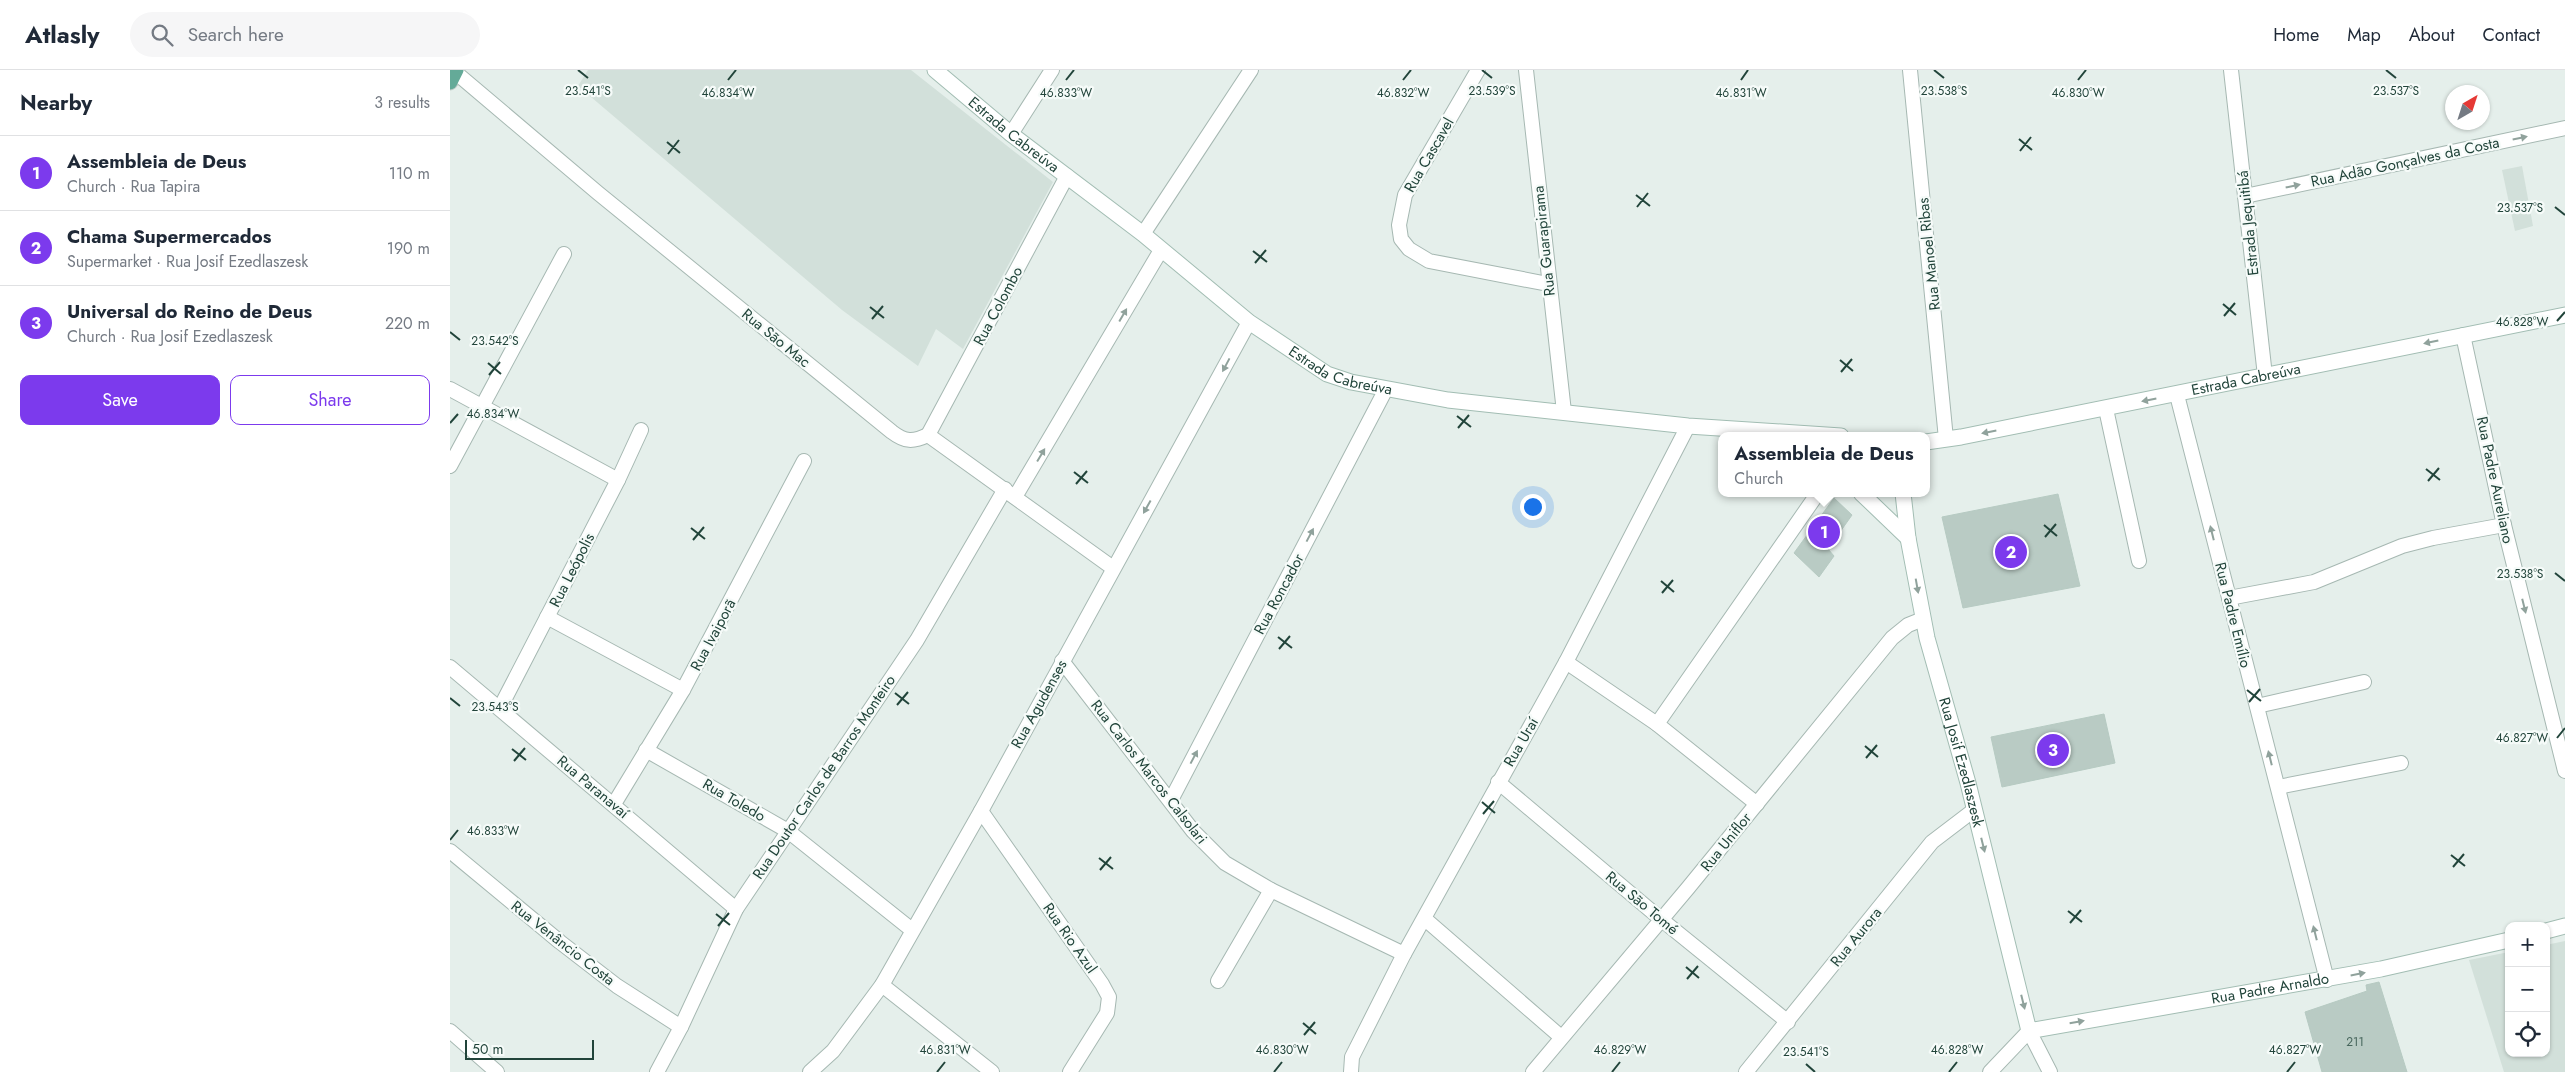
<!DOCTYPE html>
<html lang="en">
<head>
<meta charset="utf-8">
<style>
  :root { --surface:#fff; --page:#f6f6f7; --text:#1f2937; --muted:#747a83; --line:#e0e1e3; --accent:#7c3aed }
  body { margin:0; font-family:Jost,sans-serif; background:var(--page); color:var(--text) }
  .controls { position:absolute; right:15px; bottom:15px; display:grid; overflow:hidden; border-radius:10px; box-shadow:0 1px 4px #0004 }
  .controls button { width:45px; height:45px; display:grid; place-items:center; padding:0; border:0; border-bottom:1px solid var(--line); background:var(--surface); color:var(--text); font:25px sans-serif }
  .compass { position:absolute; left:1995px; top:15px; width:45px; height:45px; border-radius:50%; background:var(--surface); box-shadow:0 1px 4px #0004; rotate:39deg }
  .scale { position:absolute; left:15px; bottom:12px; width:129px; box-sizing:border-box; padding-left:5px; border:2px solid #21443a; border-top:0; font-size:14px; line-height:18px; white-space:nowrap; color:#21443a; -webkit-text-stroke:4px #f6fbf9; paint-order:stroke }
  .you { position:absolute; left:1082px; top:436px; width:18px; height:18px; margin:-12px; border:4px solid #fff; border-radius:50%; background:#1a73e8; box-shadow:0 0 0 8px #1a73e833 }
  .badge { display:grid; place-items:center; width:32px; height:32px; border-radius:50%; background:var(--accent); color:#fff; font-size:16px; font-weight:700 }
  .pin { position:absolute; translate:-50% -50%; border:2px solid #fff; box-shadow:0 1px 5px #0006 }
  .popup { position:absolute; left:1268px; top:362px; width:212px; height:65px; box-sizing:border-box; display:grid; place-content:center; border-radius:10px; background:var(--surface); filter:drop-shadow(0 1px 4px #0005); font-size:16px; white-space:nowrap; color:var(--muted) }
  .popup b { font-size:19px; color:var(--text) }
  .popup::after { content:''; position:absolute; left:50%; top:100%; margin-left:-10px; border:10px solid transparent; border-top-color:var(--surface) }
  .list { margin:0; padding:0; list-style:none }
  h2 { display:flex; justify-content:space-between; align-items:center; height:65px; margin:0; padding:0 20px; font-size:21px }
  h2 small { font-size:16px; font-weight:400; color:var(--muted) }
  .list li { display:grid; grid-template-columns:32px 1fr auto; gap:15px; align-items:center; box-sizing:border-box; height:75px; padding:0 20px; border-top:1px solid var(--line) }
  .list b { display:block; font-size:19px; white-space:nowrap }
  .list p { margin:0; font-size:16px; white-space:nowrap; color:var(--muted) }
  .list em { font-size:16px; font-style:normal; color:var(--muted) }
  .actions { display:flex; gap:10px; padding:15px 20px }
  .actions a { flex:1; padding:11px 0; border:1px solid var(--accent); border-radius:10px; text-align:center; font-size:18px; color:var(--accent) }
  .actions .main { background:var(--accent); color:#fff }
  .icon { flex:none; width:28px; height:28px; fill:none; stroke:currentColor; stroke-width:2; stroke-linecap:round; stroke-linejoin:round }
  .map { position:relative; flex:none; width:2115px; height:1002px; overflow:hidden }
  header { display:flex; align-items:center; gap:30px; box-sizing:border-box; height:70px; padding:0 25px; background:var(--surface); border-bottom:1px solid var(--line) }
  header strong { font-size:24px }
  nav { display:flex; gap:28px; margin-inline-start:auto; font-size:18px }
  .search { width:350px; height:45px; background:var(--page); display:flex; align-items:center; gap:12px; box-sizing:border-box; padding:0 18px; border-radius:28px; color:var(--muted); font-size:19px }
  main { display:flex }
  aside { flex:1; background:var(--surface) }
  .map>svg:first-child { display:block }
  .built { fill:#d2e0da }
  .building { fill:#b9cbc4; stroke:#b6cac2 }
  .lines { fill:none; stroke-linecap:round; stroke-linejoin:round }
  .street-casing { stroke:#a6b8b2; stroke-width:16 }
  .secondary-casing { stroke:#a2bdb3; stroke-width:17 }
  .primary-casing { stroke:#c1cbc8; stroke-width:17 }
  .street { stroke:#fff; stroke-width:14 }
  .secondary { stroke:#fff; stroke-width:15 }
  .primary { stroke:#64aa98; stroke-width:15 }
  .oneway { fill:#90a29c }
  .ticks { fill:none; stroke:#21443a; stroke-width:2 }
  .labels { text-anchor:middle; stroke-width:4.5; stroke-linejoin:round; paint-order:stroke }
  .number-label { font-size:12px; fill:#47665c }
  .street-label { font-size:15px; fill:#21443a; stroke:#f6fbf9 }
  .ticks-label { font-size:12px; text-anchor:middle; fill:#21443a; stroke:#f6fbf9; stroke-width:4.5; stroke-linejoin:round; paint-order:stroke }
</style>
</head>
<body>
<header>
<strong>Atlasly</strong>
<div class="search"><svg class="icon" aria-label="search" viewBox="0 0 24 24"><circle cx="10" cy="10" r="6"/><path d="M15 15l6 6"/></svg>Search here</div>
<nav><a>Home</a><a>Map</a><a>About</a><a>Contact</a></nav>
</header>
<main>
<aside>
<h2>Nearby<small>3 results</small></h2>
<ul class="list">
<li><span class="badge">1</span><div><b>Assembleia de Deus</b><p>Church · Rua Tapira</p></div><em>110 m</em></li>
<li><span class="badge">2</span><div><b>Chama Supermercados</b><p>Supermarket · Rua Josif Ezedlaszesk</p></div><em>190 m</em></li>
<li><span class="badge">3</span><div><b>Universal do Reino de Deus</b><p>Church · Rua Josif Ezedlaszesk</p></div><em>220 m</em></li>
</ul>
<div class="actions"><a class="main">Save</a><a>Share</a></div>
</aside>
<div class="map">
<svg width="2115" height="1002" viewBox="0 0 2115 1002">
  <rect width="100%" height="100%" fill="#e5efeb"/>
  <g class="built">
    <polygon points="138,0 461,0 603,112 513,279 486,259 468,296 392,240 128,16"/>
    <polygon points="2072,96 2083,156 2065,161 2052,100"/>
    <polygon points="2115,871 2115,1002 2054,1002 2019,890 2059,882 2059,983 2096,983 2096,875"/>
  </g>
  <g class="building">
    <polygon points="1608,424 1630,516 1513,538 1492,447"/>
    <polygon points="1384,428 1402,445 1378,479 1384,486 1369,507 1344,483"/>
    <polygon points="1654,644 1665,693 1552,717 1541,667"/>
    <polygon points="1929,912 1957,1002 1872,1002 1855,942 1917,921 1916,915"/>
  </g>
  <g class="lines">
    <defs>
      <g id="street">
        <polyline points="1028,0 955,125 949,155 951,169 959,179 979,191 1098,214"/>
        <polyline points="1076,0 1114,342"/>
        <polyline points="1460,0 1496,369"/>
        <polyline points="1781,0 1815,306"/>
        <path d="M 5,2 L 148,123 L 442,362 C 455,372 463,372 478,365 L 663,498"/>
        <polyline points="561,64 602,0"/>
        <polyline points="1795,126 2115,58"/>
        <polyline points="693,164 801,0"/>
        <polyline points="2013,265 2054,455 2115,701"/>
        <polyline points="0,319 168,410"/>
        <polyline points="1727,325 1877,910"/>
        <polyline points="1656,339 1689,491"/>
        <polyline points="478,365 617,106"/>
        <polyline points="0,396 114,184"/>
        <polyline points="565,427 711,180"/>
        <polyline points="1779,528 1864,512 1952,476 1983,468 2054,455"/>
        <polyline points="97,547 233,620"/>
        <polyline points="612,591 743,761 775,793 821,820 954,884"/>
        <polyline points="1116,592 1207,654 1307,734"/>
        <polyline points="0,597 286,839"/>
        <polyline points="1807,636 1914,612"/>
        <polyline points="50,638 168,410 191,360"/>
        <polyline points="1207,654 1368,423"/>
        <polyline points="196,680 338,761 462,860"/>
        <polyline points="1048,712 1212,850 1338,952"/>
        <polyline points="1828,717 1951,693"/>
        <polyline points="721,730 936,319"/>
        <polyline points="164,734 233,620 354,391"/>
        <polyline points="531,741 652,914 659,927 657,943 620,1002"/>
        <polyline points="0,781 110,872 167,916 231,957"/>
        <polyline points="975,849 1111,967"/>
        <polyline points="768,911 821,820"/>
        <polyline points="432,915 542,1002"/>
        <polyline points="0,961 47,1002"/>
        <polyline points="207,1002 231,957 286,839 467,570 555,419"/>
        <polyline points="360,1002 383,981 432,915 531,741 799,252"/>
        <polyline points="901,1002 902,987 954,884 1116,592 1238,356"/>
        <polyline points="1083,1002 1238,818 1442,568 1458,555 1473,549"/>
        <polyline points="1296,1002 1482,772 1524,740"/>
        <polyline points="1540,1002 1579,961 1600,1002"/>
      </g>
      <g id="secondary">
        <path id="s1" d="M 485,0 L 561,64 L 693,164 L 799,252 L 877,304 L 901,312 L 998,330 L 1238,356 L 1391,366"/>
        <path id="s2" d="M 1476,372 L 1511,367 L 2115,245"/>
        <polyline points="1411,423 1458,468"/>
        <path id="s3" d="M 1453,423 L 1458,468 L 1477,568 L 1518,713 L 1579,961 L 1931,899 L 2059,870"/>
        <polyline points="2096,861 2115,856"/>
      </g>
      <polyline id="primary" points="0,12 6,0"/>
    </defs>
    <use href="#street" class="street-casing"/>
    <use href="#secondary" class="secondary-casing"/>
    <use href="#primary" class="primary-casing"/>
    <use href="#street" class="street"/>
    <use href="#secondary" class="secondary"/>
    <use href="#primary" class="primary"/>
  </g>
  <defs><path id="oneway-solid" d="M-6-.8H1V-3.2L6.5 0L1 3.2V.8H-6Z" transform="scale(1.25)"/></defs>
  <g class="oneway">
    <use href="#oneway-solid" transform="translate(2070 68) rotate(-12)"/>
    <use href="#oneway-solid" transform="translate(1843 116) rotate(-12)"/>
    <use href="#oneway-solid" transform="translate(673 245) rotate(-60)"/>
    <use href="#oneway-solid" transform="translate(1981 272) rotate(168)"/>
    <use href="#oneway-solid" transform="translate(776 295) rotate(118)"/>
    <use href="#oneway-solid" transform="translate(1699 330) rotate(169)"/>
    <use href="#oneway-solid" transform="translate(1539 362) rotate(169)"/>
    <use href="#oneway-solid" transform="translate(591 385) rotate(-59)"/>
    <use href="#oneway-solid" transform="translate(697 437) rotate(119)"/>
    <use href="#oneway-solid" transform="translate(1762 463) rotate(-104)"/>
    <use href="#oneway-solid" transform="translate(860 465) rotate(-62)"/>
    <use href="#oneway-solid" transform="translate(1467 516) rotate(80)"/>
    <use href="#oneway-solid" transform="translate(2074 536) rotate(76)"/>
    <use href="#oneway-solid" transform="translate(744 687) rotate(-62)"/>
    <use href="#oneway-solid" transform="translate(1820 688) rotate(-104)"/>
    <use href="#oneway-solid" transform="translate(1533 775) rotate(76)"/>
    <use href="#oneway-solid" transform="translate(1865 863) rotate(-104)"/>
    <use href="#oneway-solid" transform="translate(1908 904) rotate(-11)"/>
    <use href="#oneway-solid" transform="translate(1573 932) rotate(76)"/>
    <use href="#oneway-solid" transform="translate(1627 952) rotate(-10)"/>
  </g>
  <path class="ticks" d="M 128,0 L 138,8M 1032,0 L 1042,8M 1484,0 L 1494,8M 1936,0 L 1946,8M 278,10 L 286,0M 616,10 L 624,0M 953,10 L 961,0M 1291,10 L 1298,0M 1628,10 L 1636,0M 1569,69 L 1582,80M 217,72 L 230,83M 1570,81 L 1581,67M 218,84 L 229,70M 1186,125 L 1200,136M 1187,137 L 1198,123M 2105,137 L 2115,145M 803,181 L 817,192M 805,193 L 816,180M 1773,234 L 1786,245M 420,237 L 434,248M 1774,246 L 1785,233M 422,249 L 433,236M 2107,251 L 2115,242M 0,262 L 10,270M 1390,290 L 1403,301M 38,293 L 51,304M 1391,302 L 1402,289M 39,305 L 50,292M 1007,346 L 1021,357M 0,353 L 8,344M 1008,358 L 1019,345M 1976,399 L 1990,410M 624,402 L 638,413M 1978,411 L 1989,398M 626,414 L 637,401M 1594,455 L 1607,466M 241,458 L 255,469M 1595,467 L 1606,454M 243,470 L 254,457M 2105,503 L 2115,511M 1211,511 L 1224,522M 1212,523 L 1223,510M 828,567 L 842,578M 829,579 L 840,566M 1797,620 L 1811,631M 445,623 L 459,634M 0,628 L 10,636M 1799,632 L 1810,619M 447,635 L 458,622M 2107,668 L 2115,658M 1415,676 L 1428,687M 62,679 L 76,690M 1416,688 L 1427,675M 64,691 L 75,678M 1032,732 L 1045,743M 1033,744 L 1044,731M 0,770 L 8,760M 2001,785 L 2015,796M 649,788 L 663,799M 2003,797 L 2014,784M 650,800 L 661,787M 1618,841 L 1632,852M 266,844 L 280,855M 1620,853 L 1631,840M 268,856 L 279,843M 1236,897 L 1249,908M 1237,909 L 1248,896M 853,953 L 866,964M 854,965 L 865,952M 1356,994 L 1365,1002M 487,1002 L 495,992M 824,1002 L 832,992M 1162,1002 L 1170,992M 1499,1002 L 1507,992M 1837,1002 L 1845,992"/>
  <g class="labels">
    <g class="number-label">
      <text x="1905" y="976">211</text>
    </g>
    <g class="street-label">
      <text dy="5" stroke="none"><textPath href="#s1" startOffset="102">Estrada Cabreúva</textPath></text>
      <text transform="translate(979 85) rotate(-60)" y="5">Rua Cascavel</text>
      <text transform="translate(1955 92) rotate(-12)" y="5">Rua Adão Gonçalves da Costa</text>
      <text transform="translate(1798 153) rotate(-96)" y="5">Estrada Jequitibá</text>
      <text transform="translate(1094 171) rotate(-96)" y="5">Rua Guarapirama</text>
      <text transform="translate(1479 184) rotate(-96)" y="5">Rua Manoel Ribas</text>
      <text transform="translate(548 236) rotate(-62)" y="5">Rua Colombo</text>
      <text transform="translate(326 268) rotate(39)" y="5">Rua São Mac</text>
      <text dy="5" stroke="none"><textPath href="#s1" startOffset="508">Estrada Cabreúva</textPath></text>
      <text dy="5" stroke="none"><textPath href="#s2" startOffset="326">Estrada Cabreúva</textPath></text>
      <text transform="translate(2045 410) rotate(78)" y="5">Rua Padre Aureliano</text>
      <text transform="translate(122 500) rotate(-63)" y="5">Rua Leópolis</text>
      <text transform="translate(829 524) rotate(-62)" y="5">Rua Roncador</text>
      <text transform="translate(1783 545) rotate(76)" y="5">Rua Padre Emílio</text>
      <text transform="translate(263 565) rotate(-62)" y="5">Rua Ivaiporã</text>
      <text transform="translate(589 634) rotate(-61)" y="5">Rua Agudenses</text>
      <text transform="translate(1071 672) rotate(-60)" y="5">Rua Uraí</text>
      <text dy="5" stroke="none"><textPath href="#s3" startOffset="276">Rua Josif Ezedlaszesk</textPath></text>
      <text transform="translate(699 702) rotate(52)" y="5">Rua Carlos Marcos Calsolari</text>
      <text transform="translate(374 707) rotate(-56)" y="5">Rua Doutor Carlos de Barros Monteiro</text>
      <text transform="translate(143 717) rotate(40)" y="5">Rua Paranavaí</text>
      <text transform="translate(284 730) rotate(30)" y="5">Rua Toledo</text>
      <text transform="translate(1276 772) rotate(-51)" y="5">Rua Uniflor</text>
      <text transform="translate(1192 833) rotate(40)" y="5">Rua São Tomé</text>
      <text transform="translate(1406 867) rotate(-51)" y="5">Rua Aurora</text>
      <text transform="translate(620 868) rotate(55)" y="5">Rua Rio Azul</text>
      <text transform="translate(113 873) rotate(38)" y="5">Rua Venâncio Costa</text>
      <text dy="5" stroke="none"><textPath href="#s3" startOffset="798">Rua Padre Arnaldo</textPath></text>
    </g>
  </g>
  <g class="ticks-label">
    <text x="138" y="25">23.541°S</text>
    <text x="1042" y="25">23.539°S</text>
    <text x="1494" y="25">23.538°S</text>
    <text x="1946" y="25">23.537°S</text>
    <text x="278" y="27">46.834°W</text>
    <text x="616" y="27">46.833°W</text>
    <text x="953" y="27">46.832°W</text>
    <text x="1291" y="27">46.831°W</text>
    <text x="1628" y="27">46.830°W</text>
    <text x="2070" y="142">23.537°S</text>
    <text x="2072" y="256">46.828°W</text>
    <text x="45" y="275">23.542°S</text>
    <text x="43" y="348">46.834°W</text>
    <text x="2070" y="508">23.538°S</text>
    <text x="45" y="641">23.543°S</text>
    <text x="2072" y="672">46.827°W</text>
    <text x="43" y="765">46.833°W</text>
    <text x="495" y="984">46.831°W</text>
    <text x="832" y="984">46.830°W</text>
    <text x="1170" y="984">46.829°W</text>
    <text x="1507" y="984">46.828°W</text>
    <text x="1845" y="984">46.827°W</text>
    <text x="1356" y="986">23.541°S</text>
  </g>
</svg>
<div class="controls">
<button>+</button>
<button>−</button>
<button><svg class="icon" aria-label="locate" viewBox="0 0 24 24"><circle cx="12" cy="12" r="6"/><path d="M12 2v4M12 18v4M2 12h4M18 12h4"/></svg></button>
</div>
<svg class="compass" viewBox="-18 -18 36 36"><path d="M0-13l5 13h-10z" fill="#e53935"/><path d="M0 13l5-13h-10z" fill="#747a83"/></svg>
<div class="scale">50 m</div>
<div class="you"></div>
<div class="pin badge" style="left:1374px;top:462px">1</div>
<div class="popup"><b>Assembleia de Deus</b>Church</div>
<div class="pin badge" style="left:1561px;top:482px">2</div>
<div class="pin badge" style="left:1603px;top:680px">3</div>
</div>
</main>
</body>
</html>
